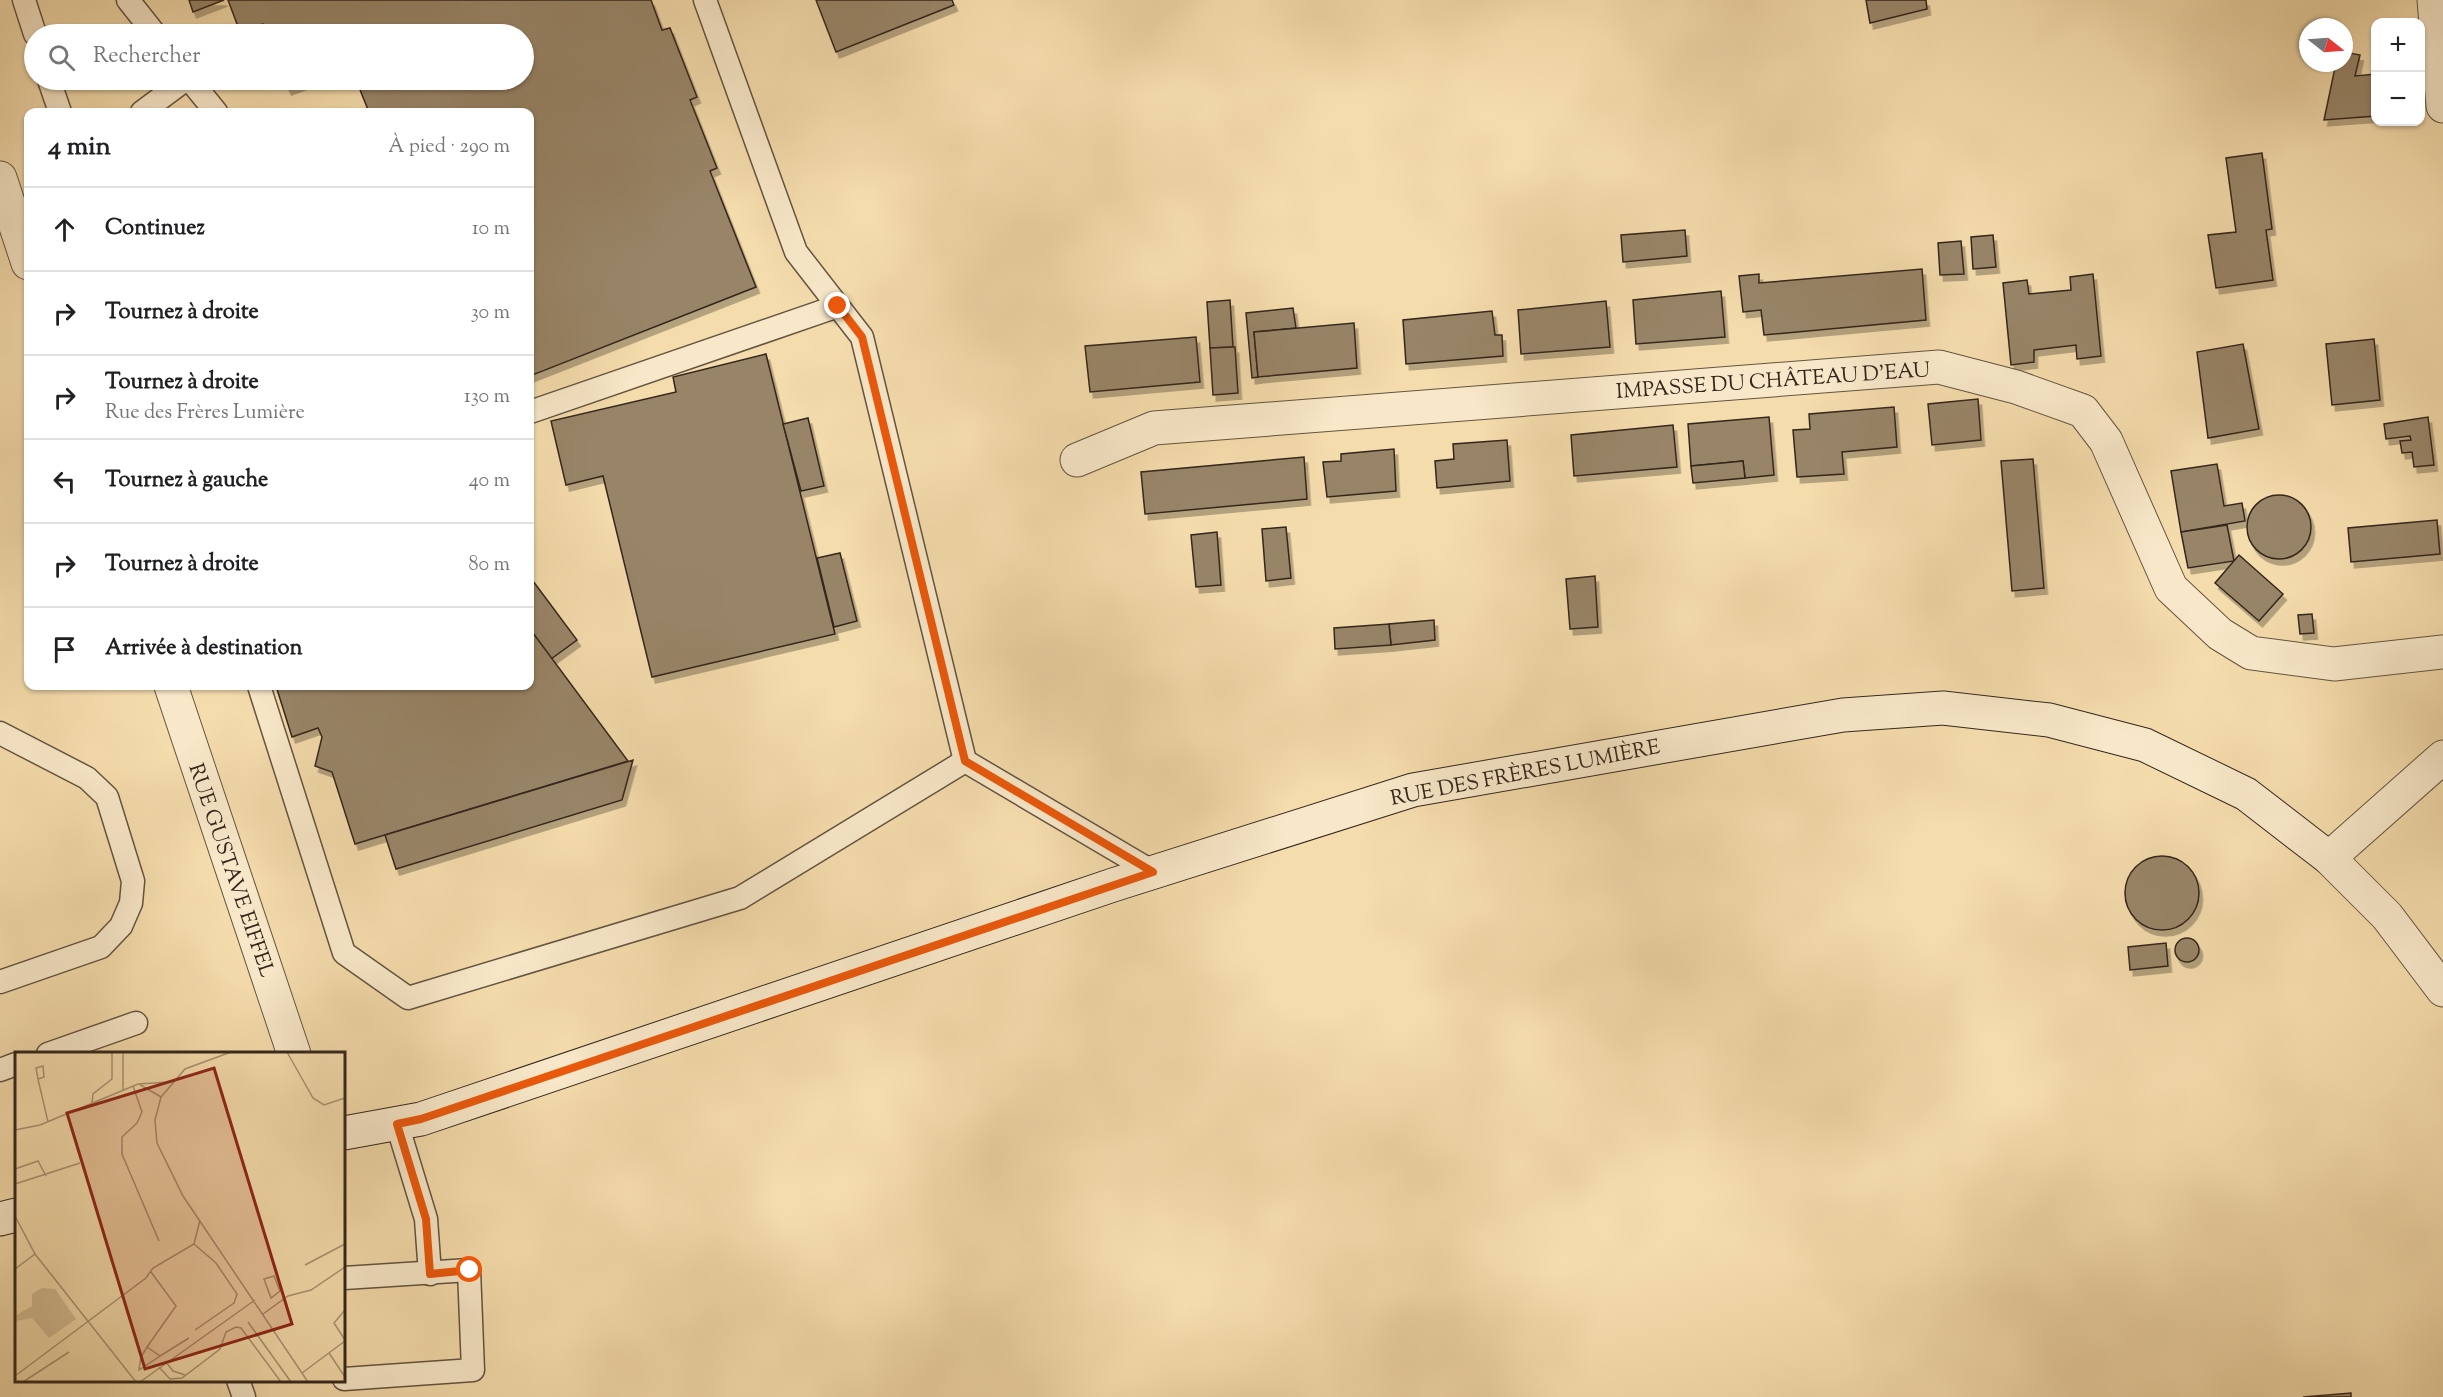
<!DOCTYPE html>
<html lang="fr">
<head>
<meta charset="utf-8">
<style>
  :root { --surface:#fff; --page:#f2f2f2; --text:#202124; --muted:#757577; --line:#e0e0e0 }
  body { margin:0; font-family:"Sorts Mill Goudy",serif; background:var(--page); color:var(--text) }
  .controls { position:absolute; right:18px; top:18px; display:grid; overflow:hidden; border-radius:12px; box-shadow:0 2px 4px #0004 }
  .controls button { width:54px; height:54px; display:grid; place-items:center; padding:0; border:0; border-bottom:2px solid var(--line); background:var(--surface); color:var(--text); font:30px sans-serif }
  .compass { position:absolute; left:2299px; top:18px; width:54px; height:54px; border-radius:50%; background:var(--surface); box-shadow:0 2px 4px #0004; rotate:107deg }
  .stop { position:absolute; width:18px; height:18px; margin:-14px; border:4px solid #ea580c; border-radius:50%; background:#fff }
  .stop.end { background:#ea580c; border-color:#fff; box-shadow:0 2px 6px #0008 }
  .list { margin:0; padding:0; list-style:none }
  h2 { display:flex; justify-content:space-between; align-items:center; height:78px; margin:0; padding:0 24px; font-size:26px }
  h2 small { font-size:20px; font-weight:400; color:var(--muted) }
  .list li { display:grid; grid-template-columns:39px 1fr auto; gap:18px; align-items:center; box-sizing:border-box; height:84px; padding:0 24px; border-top:2px solid var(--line) }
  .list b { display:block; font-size:22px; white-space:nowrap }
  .list p { margin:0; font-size:20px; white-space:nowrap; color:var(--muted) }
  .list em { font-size:20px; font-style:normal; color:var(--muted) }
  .icon { flex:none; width:33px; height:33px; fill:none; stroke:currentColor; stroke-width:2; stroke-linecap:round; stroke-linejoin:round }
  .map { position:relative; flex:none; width:2443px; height:1397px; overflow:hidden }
  .search { position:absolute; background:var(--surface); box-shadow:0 2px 4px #0004; left:24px; top:24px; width:510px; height:66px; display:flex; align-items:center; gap:15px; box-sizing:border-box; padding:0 21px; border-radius:33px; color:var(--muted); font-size:22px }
  .panel { position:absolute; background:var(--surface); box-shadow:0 2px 4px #0004; left:24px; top:108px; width:510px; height:582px; border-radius:12px }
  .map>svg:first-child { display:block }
  .building { fill:#988567; stroke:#34261d; stroke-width:1.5; filter:url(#shadow) }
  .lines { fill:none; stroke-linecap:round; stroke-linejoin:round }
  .service-casing { stroke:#645441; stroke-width:25 }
  .minor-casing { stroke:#645441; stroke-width:35 }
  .tertiary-casing { stroke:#645441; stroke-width:35 }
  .secondary-casing { stroke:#34261d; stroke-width:35 }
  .service { stroke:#f8e8c9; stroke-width:22 }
  .minor { stroke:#f8e8c9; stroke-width:33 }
  .tertiary { stroke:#f8e8c9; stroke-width:33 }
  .secondary { stroke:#f8e8c9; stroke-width:33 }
  .route { stroke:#ea580c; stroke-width:8 }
  .labels { text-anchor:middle; stroke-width:6; stroke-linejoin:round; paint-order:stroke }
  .street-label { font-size:21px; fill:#34261d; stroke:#f8e8c9 }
  .inset-road { fill:none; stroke:#a89373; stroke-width:1.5 }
  .view { fill:#8f2418; fill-opacity:0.15; stroke:#8f2418; stroke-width:3 }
  .inset-edge { fill:none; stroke:#34261d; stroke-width:3 }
</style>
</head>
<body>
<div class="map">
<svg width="2443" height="1397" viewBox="0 0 2443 1397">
  <defs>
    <filter id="shadow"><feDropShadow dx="3.5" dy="6" stdDeviation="0" flood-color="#0004"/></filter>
  </defs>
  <rect width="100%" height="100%" fill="#f5dcac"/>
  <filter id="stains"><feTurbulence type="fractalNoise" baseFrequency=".00333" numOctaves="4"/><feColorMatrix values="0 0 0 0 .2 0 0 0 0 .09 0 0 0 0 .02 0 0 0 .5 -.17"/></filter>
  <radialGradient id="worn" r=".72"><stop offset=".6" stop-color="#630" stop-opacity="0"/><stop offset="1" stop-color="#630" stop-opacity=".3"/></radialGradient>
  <g class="building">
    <polygon points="189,0 224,0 193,12"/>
    <polygon points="228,0 651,0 662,30 670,28 697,97 690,100 717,168 710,171 756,287 530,376 530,112 369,112 356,80 524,80 524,34 267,34 263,24 240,32"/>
    <polygon points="816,0 952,0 954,5 836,52"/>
    <polygon points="1866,0 1926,0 1927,9 1870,23"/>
    <polygon points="2344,52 2360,55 2355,76 2376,74 2376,116 2324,120 2336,63 2344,63"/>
    <polygon points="284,80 313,80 288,89"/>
    <polygon points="2262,153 2272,229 2266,230 2273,280 2216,288 2208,235 2236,232 2226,158"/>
    <polygon points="1685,230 1687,256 1623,262 1621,235"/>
    <polygon points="1993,235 1996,267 1973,269 1971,237"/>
    <polygon points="1961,241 1964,274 1940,275 1938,243"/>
    <polygon points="1922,269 1926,320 1764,335 1761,310 1743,312 1739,276 1759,274 1759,283"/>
    <polygon points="2093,274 2101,356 2077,359 2076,345 2034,350 2034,362 2011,365 2003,283 2027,280 2029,294 2071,290 2070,277"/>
    <polygon points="1721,291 1725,337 1636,344 1633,300"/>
    <polygon points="1230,300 1233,347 1210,348 1207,302"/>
    <polygon points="1606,301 1610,347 1521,354 1518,310"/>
    <polygon points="1293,308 1296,328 1254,332 1258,377 1252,378 1246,313"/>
    <polygon points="1492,311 1495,335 1502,335 1503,356 1406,364 1403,320"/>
    <polygon points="1354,323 1357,368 1258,377 1254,332"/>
    <polygon points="1196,337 1200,382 1090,392 1085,346"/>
    <polygon points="2374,339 2380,400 2332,405 2326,344"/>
    <polygon points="2243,344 2259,429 2208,438 2197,352"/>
    <polygon points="1233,347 1235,347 1238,393 1213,395 1210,348"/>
    <polygon points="766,354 835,634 652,677 603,476 566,485 551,421 676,392 673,377"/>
    <polygon points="1978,399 1981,440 1932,445 1928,404"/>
    <polygon points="1894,407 1897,447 1842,452 1844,474 1797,477 1793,430 1810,429 1809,414"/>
    <polygon points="1769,417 1774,475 1745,478 1743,461 1691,466 1688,424"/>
    <polygon points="2428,417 2434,465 2414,467 2412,452 2402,453 2400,441 2411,440 2410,436 2386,439 2384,424"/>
    <polygon points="808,418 824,486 801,491 783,424"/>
    <polygon points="1673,425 1677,467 1574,476 1571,435"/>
    <polygon points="1507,440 1510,481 1437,488 1435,461 1454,459 1453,444"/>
    <polygon points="1394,449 1396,491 1327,497 1323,462 1341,461 1341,454"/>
    <polygon points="1304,457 1307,499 1145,514 1141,472"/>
    <polygon points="2033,459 2044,588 2012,591 2001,461"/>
    <polygon points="1743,461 1745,478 1693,483 1691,466"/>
    <polygon points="2217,464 2224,506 2242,503 2245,521 2181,532 2171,471"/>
    <circle cx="2279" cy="527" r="32"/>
    <polygon points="2437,520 2440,554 2351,562 2348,528"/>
    <polygon points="2227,525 2234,561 2188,568 2181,532"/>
    <polygon points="1286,527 1291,578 1266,581 1262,529"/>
    <polygon points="1217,532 1221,585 1196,587 1191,535"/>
    <polygon points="840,553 857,621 834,627 817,558"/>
    <polygon points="2239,555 2283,594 2259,621 2215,583"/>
    <polygon points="1595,576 1598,627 1570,629 1566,579"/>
    <polygon points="530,577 577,640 551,659 530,629"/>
    <polygon points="2312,614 2314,633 2300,634 2298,615"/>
    <polygon points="1434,620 1435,640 1391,645 1389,624"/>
    <polygon points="1389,624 1391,645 1335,649 1334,628"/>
    <polygon points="530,629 628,761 355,844 332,772 315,766 322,737 318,728 292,737 276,686 530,686"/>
    <polygon points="633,760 622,800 396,869 385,835"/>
    <circle cx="2162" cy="893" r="37"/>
    <circle cx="2187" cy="950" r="12"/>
    <polygon points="2166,943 2168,966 2130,970 2128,947"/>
    <polygon points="2351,1393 2351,1397 2303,1397"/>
  </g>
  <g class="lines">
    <defs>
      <g id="service">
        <polyline points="24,0 35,34"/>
        <polyline points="128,0 155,34"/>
        <polyline points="705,0 796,252 862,337 965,761 1153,872"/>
        <polyline points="49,80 60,112"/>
        <polyline points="190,80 216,112"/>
        <polyline points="142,112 185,80"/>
        <polyline points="530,412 838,306"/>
        <polyline points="259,686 344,953 408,998 740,898 965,761"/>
        <polyline points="0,733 87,778 107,797 133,881 131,903 121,926 101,947 0,982"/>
        <polyline points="48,1054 136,1023"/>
        <polyline points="0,1070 16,1064"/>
        <polyline points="397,1124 426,1219 430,1274"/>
        <polyline points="344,1278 469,1270 473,1370 344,1379"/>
        <polyline points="238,1380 244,1397"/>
      </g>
      <g id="minor">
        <polyline points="0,178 28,263"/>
        <polyline points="1077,460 1154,428 1939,367 2016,387 2083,411 2106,441 2171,588 2220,634 2251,653 2334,664 2443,652"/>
        <polyline points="171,686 294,1054"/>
      </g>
      <g id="tertiary">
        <polyline points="2434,0 2443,106"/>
        <polyline points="2443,757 2329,858 2387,916 2443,990"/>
      </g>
      <g id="secondary">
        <polyline points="344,1133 421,1119 1113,885 1413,790 1843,715 1943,708 2049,720 2145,745 2246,794 2329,858"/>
        <polyline points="0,1219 16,1215"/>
      </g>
    </defs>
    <use href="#service" class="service-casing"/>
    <use href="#minor" class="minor-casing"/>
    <use href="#tertiary" class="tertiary-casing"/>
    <use href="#secondary" class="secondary-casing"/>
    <use href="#service" class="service"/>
    <use href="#minor" class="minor"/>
    <use href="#tertiary" class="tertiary"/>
    <use href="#secondary" class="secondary"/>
  </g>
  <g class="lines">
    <polyline class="route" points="470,1270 430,1274 426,1219 397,1124 421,1119 1153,872 965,761 862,337 838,306"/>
  </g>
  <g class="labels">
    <g class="street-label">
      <text transform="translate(1773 380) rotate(-4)" y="7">IMPASSE DU CHÂTEAU D'EAU</text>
      <text transform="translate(1525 772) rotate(-11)" y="7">RUE DES FRÈRES LUMIÈRE</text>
      <text transform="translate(232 870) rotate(71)" y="7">RUE GUSTAVE EIFFEL</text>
    </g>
  </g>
  <g transform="translate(15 1052)">
    <rect width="330" height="330" fill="#f5dcac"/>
    <path d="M 27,236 L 40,237 L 61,267 L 34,286 L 17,266 L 0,269 L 0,264 L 17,254 L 17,242 Z" fill="#d4bd94"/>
    <path class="inset-road" d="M 108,0 L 108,39M 272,0 L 298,46 L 309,53 L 330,46M 28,14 L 29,25 L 23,27 L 21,16 ZM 23,27 L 33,70M 124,32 L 146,45 L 170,17 L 216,0M 118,34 L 127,60 L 122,71 L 107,85 L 107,102 L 144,189M 146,45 L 140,68 L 142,91 L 168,144 L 293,330M 77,52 L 78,42 L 97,27 L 97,0M 0,78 L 25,73 L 123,32 L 155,30M 0,117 L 23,109 L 31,124M 0,132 L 65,111M 0,164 L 20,202 L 121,330M 179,192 L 201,211 L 222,242 L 219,251 L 180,278M 290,213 L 330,192M 0,217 L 20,202M 259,224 L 265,239 L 256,246 L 249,227 ZM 330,258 L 319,271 L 330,288M 248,262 L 273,244 L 296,238 L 330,215M 233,270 L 276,330M 132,295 L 145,304 L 124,318 L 126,305 L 132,295 L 161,254 L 136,220M 314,301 L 330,325M 145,304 L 174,286M 151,310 L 158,319 L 170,323M 144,315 L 155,327 L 167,326 L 205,297 L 211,280 L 221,275 L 226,276 L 266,330M 287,321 L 330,289M 0,324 L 131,226 L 138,216 L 179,192 L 185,168M 8,330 L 54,300M 125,330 L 240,248"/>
    <path class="view" d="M 199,16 L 277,272 L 130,317 L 52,61 Z"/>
    <rect width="330" height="330" class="inset-edge"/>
  </g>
  <rect width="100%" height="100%" filter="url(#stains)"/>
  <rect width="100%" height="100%" fill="url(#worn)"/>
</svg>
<div class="controls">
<button>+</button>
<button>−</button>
</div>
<svg class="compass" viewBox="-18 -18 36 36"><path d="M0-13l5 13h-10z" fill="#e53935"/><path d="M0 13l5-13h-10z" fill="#757577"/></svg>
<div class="stop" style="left:470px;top:1270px"></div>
<div class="stop end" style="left:838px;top:306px"></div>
<div class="search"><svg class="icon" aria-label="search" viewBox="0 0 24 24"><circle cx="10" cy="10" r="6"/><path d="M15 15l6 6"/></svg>Rechercher</div>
<section class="panel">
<h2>4 min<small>À pied · 290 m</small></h2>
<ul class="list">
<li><svg class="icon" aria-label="ahead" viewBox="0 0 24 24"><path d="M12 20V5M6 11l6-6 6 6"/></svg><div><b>Continuez</b></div><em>10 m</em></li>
<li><svg class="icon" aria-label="right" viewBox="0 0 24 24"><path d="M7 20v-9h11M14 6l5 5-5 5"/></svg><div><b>Tournez à droite</b></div><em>30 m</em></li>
<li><svg class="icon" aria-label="right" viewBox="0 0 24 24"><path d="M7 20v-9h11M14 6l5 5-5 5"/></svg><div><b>Tournez à droite</b><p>Rue des Frères Lumière</p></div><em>130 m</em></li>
<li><svg class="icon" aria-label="left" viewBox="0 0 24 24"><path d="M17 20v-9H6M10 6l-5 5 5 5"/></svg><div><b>Tournez à gauche</b></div><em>40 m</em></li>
<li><svg class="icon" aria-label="right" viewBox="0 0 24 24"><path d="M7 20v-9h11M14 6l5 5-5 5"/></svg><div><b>Tournez à droite</b></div><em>80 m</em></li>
<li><svg class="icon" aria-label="arrive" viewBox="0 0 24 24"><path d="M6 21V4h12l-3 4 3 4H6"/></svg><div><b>Arrivée à destination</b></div></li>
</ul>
</section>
</div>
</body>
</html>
